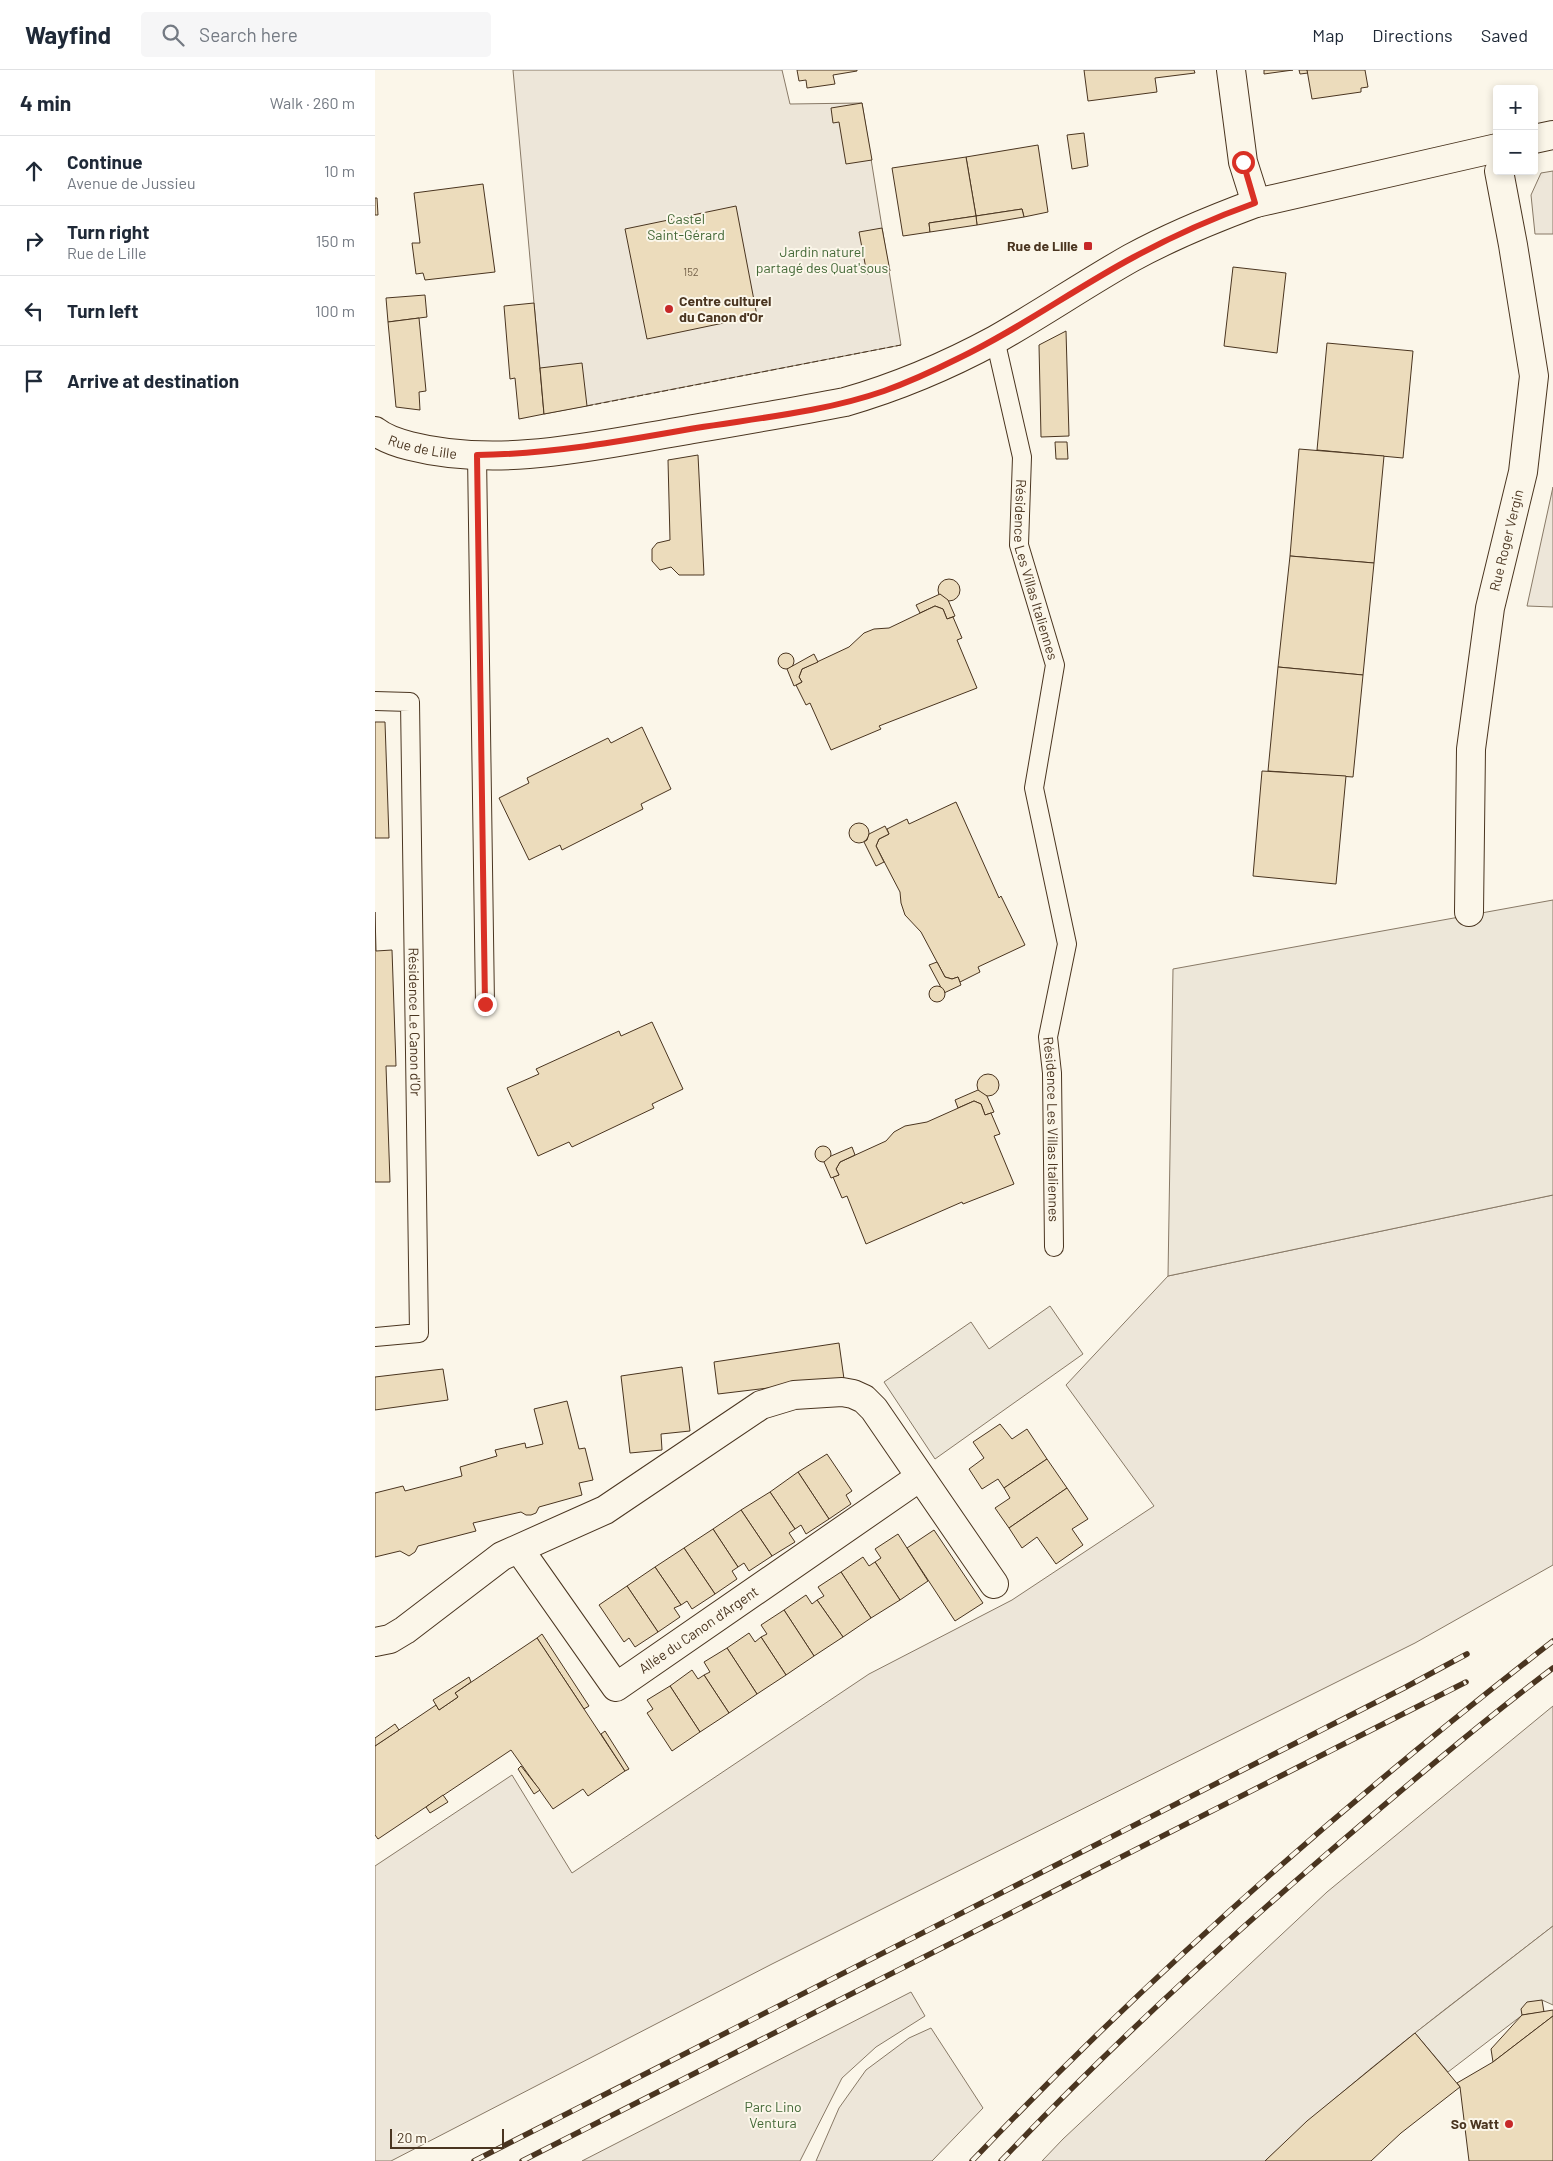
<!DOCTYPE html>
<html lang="en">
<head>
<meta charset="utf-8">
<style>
  :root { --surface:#fff; --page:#f6f6f7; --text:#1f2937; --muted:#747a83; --line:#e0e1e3 }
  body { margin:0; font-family:Barlow,sans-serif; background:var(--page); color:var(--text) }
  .controls { position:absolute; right:15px; top:15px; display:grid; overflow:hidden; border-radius:5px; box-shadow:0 2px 8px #0003 }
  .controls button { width:45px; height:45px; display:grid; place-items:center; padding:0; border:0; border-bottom:1px solid var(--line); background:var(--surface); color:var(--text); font:25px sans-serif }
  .scale { position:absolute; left:15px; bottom:12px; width:114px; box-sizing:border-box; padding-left:5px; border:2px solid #4a3520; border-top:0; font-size:14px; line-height:18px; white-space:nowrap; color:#4a3520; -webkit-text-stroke:4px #fbf6e9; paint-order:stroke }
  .stop { position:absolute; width:15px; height:15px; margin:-11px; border:4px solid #d93025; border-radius:50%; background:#fff }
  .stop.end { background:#d93025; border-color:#fff; box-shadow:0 1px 5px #0008 }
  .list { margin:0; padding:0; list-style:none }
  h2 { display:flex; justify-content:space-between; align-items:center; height:65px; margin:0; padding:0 20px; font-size:21px }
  h2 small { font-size:16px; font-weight:400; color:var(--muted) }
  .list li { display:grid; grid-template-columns:32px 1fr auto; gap:15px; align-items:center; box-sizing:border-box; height:70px; padding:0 20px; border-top:1px solid var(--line) }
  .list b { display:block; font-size:19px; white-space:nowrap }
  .list p { margin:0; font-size:16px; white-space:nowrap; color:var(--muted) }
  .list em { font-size:16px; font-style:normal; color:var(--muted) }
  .icon { flex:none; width:28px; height:28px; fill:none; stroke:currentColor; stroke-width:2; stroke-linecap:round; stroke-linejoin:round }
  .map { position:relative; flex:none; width:1178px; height:2091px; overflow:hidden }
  header { display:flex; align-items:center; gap:30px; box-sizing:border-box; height:70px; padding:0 25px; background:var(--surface); border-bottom:1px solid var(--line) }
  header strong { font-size:24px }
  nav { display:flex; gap:28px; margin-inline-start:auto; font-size:18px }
  .search { width:350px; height:45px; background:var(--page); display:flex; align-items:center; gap:12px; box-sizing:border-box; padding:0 18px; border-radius:5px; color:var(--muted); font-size:19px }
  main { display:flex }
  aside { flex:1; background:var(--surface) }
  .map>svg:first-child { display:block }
  .green { fill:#ede6d9; stroke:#887966 }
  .parking { fill:#ede7d9; stroke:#887966 }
  .building { fill:#ecdcbc; stroke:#4a3520 }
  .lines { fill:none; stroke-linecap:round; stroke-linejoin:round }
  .lane-casing { stroke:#4a3520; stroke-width:20 }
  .street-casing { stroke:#4a3520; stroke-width:30 }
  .secondary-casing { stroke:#4a3520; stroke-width:30 }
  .lane { stroke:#fbf6e9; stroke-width:18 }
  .street { stroke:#fbf6e9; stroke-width:28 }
  .secondary { stroke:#fbf6e9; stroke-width:28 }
  .rail-casing { stroke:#4a3520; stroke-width:5.5 }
  .rail { stroke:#fbf6e9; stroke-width:4; stroke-dasharray:11; stroke-linecap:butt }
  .fence { stroke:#4a3520; stroke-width:1; stroke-dasharray:6 2.5; stroke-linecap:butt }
  .route { stroke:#d93025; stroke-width:6 }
  .poi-dot { fill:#c62828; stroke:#fbf6e9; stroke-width:2 }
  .labels { text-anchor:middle; stroke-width:4; stroke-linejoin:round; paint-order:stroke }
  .number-label { font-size:11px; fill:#725f47 }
  .park-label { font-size:14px; fill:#436837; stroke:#fbf6e9 }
  .poi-label { font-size:14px; font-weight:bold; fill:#4a3520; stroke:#fbf6e9; text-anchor:end }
  .street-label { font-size:14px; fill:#4a3520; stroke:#fbf6e9 }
</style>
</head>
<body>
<header>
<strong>Wayfind</strong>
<div class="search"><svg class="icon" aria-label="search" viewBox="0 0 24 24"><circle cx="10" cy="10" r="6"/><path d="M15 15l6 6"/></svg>Search here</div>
<nav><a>Map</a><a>Directions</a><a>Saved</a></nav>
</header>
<main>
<aside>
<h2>4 min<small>Walk · 260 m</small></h2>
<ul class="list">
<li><svg class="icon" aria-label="ahead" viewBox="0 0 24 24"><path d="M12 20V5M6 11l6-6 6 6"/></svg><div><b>Continue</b><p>Avenue de Jussieu</p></div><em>10 m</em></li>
<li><svg class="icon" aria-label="right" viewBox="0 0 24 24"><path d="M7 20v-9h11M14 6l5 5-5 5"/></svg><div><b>Turn right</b><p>Rue de Lille</p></div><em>150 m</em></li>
<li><svg class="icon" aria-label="left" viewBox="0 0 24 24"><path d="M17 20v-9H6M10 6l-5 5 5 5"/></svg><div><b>Turn left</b></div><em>100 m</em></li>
<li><svg class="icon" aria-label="arrive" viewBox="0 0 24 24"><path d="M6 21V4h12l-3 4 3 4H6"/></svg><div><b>Arrive at destination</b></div></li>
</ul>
</aside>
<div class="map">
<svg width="1178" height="2091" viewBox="0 0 1178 2091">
  <rect width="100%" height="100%" fill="#fbf6e9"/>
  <g class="green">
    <polygon points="138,0 407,0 415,34 487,33 526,275 169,344"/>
    <polygon points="1178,101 1178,164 1160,164 1156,125 1166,103"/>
    <polygon points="1178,417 1178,537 1152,536"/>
    <polygon points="1178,1125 1178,1495 1040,1573 397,1894 16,2091 0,2091 0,1796 137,1705 197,1803 494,1604 637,1530 779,1436 691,1315 793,1206"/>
    <path d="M 1178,1636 L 1178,1856 C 1080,1932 980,2006 890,2091 L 667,2091 L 688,2069 L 952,1822 Z"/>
    <polygon points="536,1922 550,1946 501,1977 467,2008 425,2091 207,2091"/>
    <polygon points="556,1958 608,2038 557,2091 441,2091 464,2038 491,2000 534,1968"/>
  </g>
  <g class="parking">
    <polygon points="1178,830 1178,1125 793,1206 798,899"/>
    <polygon points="675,1236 708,1284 560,1389 509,1312 596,1252 614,1279"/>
    <polygon points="1178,1856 1178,1935 1167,1930 1073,2002 1040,1963"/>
  </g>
  <g class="building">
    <polygon points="422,0 482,0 482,1 458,5 460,14 432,18 431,10 424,11"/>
    <polygon points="709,0 819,0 820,3 780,8 782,22 713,31"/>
    <polygon points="889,0 918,0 889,4"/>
    <polygon points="924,0 932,0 933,3 925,4"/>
    <polygon points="932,0 990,0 993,17 986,18 986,22 937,29"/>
    <polygon points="487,33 497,90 471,94 464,52 458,53 456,38"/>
    <polygon points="709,63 713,96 697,99 692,65"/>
    <polygon points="663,75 673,142 649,147 647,139 601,146 591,87"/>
    <polygon points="591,87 601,146 554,153 555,162 528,166 517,98"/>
    <polygon points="108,114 120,202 50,210 48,203 41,204 37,173 45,173 39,123"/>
    <polygon points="0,128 2,128 3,145 0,145"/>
    <polygon points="361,136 382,246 272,269 250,159"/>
    <polygon points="647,139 649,147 602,155 601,146"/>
    <polygon points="601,146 602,155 555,162 554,153"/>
    <polygon points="507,158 515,201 492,204 484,162"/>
    <polygon points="858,197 911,203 902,283 849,276"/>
    <polygon points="50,225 52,247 13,252 11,228"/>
    <polygon points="159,233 169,344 144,349 140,308 135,309 129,236"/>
    <polygon points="44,248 51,321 44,322 45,340 21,337 13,252"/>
    <polygon points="691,261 694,366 666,367 664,275"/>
    <polygon points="952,273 1038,281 1028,388 942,380"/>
    <polygon points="207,293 212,336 169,344 165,298"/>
    <polygon points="680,372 692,372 693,389 681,389"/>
    <polygon points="924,379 1009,386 999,493 915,486"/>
    <polygon points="323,385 329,505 304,505 296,497 285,500 277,491 277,479 282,473 295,470 293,390"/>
    <polygon points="915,486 999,493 988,605 903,597"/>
    <circle cx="574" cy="520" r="11"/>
    <polygon points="565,524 573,530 580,546 572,549 568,539 560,536 545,543 541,535"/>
    <polygon points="560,536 568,539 572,549 578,547 587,568 582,570 602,618 504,656 506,659 456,680 435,633 431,635 421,615 427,612 424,607 427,599 474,577 489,563 499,559 514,558"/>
    <circle cx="411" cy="591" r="8"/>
    <polygon points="439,584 443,592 427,599 424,607 427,612 419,616 412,599"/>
    <polygon points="903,597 988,605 978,707 893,701"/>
    <polygon points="0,652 10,652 14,768 0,768"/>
    <polygon points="267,657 296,719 266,734 268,739 187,780 185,775 154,790 124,728 154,713 152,708 233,668 236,673"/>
    <polygon points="887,701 971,706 961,814 878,806"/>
    <polygon points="581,732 624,828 626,826 650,875 603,897 605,902 585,912 583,907 577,909 570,907 546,862 530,845 526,833 525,822 501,776 504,769 514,764 512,759 532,749 534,754"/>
    <circle cx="484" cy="763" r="10"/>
    <polygon points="510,756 514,764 504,769 501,776 509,792 501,796 489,772 492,770 494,764"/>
    <polygon points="0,842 1,881 17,880 21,996 11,996 15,1112 0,1112"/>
    <polygon points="562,892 570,907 577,909 583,907 586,915 569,923 554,895"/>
    <circle cx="562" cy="924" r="8"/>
    <polygon points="277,952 308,1019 277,1034 279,1038 197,1077 194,1072 163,1086 132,1018 164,1004 161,999 244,961 246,966"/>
    <circle cx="613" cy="1015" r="11"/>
    <polygon points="603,1020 612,1026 619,1042 610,1045 606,1034 599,1031 583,1038 580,1030"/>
    <polygon points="599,1031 606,1034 610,1045 616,1043 625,1064 619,1066 639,1114 588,1134 587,1132 491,1174 472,1126 467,1128 458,1107 464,1105 461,1099 465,1092 511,1071 519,1062 530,1056 552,1052"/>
    <circle cx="448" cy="1084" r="8"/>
    <polygon points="477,1077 480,1085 465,1092 461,1099 464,1105 456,1108 449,1092 456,1086"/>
    <polygon points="464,1273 469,1309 343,1324 339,1292"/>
    <polygon points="307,1297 315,1361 286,1364 287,1380 255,1383 246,1306"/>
    <polygon points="68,1299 73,1330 0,1340 0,1307"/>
    <polygon points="192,1331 204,1379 210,1378 218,1410 204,1413 207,1425 164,1437 161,1443 156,1445 151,1445 146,1442 98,1453 101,1461 43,1476 40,1482 34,1486 25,1481 0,1487 0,1423 28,1416 30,1421 87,1406 85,1397 122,1386 120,1380 150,1373 151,1378 168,1374 159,1339"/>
    <polygon points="625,1354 637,1369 652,1359 672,1389 629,1418 623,1409 607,1419 594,1399 609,1388 598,1372"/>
    <polygon points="452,1384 477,1421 471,1425 476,1434 454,1449 423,1402"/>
    <polygon points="672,1389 692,1418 634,1458 620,1438 635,1428 629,1418"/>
    <polygon points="423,1402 454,1449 431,1464 426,1455 420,1459 395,1422"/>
    <polygon points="692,1418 713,1449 697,1459 708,1475 681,1494 662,1467 647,1478 634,1458"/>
    <polygon points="395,1422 420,1459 414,1463 420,1472 397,1486 366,1440"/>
    <polygon points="366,1440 397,1486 374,1501 369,1493 363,1497 338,1459"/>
    <polygon points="338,1459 363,1497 357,1501 362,1509 340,1524 309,1478"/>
    <polygon points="559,1460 608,1533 580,1551 532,1478"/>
    <polygon points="523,1464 553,1511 525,1530 500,1492 506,1488 500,1479"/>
    <polygon points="309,1478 340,1524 317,1539 312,1531 306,1535 280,1497"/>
    <polygon points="488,1487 494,1496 500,1492 525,1530 496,1548 466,1502"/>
    <polygon points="280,1497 306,1535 299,1538 305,1547 283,1562 252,1516"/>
    <polygon points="466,1502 496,1548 468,1567 442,1530 449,1526 443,1517"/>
    <polygon points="252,1516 283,1562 260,1577 254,1568 249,1572 224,1535"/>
    <polygon points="431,1525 437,1534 442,1530 468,1567 439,1586 409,1540"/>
    <polygon points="409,1540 439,1586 411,1605 386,1567 392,1564 386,1555"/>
    <polygon points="374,1563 380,1572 386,1567 411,1605 382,1624 352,1578"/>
    <polygon points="167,1564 214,1636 209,1639 162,1568"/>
    <polygon points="162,1568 250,1701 213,1726 208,1719 178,1739 136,1680 3,1769 0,1765 0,1676 61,1635 64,1640 83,1627 80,1623"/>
    <polygon points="352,1578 382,1624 354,1643 329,1605 335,1602 329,1592"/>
    <polygon points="317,1600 323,1609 329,1605 354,1643 325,1662 295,1616"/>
    <polygon points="94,1607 96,1612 80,1623 83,1627 64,1640 58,1630"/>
    <polygon points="295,1616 325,1662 297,1681 272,1643 278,1639 272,1630"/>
    <polygon points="20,1654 24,1660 0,1676 0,1668"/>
    <polygon points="230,1661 254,1699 250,1701 226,1664"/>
    <polygon points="146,1696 165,1720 159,1724 143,1699"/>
    <polygon points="68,1725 73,1732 55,1743 51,1737"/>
    <polygon points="1167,1930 1169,1942 1147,1945 1146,1939 1152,1932"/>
    <polygon points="1178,1940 1178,1946 1118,1992 1116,1979 1147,1945"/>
    <polygon points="1178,1946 1178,2091 1094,2091 1085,2017 1082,2013 1118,1992"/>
    <polygon points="1040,1963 1085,2017 1026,2063 996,2091 890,2091 932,2051"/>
  </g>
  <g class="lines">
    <defs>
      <g id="lane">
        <path id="s1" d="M 620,269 L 647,387 L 644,475 L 680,595 L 659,718 L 692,874 L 673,967 L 677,1003 L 679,1177"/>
        <polyline points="102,385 110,934"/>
        <path id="s2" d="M 0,631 L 35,632 L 44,1263 L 0,1267"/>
      </g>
      <g id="street">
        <polyline points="856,0 868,92 881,133"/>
        <path id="s3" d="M 1094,842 L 1096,679 L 1115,538 L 1148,402 L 1159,306 L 1138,175 L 1124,101"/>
        <path id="s4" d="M 144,1479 L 241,1617 L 545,1407"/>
        <polyline points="0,1572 15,1569 30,1560 127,1486 230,1440 386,1335 419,1325 467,1322 478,1324 489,1329 499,1339 619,1514"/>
      </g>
      <g id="secondary">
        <polyline points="1159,69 1178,65"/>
        <path id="s5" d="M 0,361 C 10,369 23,373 35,376 C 125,399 223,375 313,360 C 365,351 418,342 470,332 C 522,317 572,296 620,270 C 666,244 710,214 756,188 C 796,166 838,149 881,133 L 1122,78"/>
      </g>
    </defs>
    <use href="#lane" class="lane-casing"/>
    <use href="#street" class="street-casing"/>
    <use href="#secondary" class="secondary-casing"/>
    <use href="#lane" class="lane"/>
    <use href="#street" class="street"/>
    <use href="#secondary" class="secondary"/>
    <defs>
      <g id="rail">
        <polyline points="99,2091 1029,1618 1092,1584"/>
        <polyline points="147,2091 1091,1612"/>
        <path d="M 597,2091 C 776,1903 973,1730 1178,1571"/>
        <path d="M 626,2091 C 727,1984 836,1884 947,1788 C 1023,1723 1099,1658 1178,1598"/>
      </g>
    </defs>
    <use href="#rail" class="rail-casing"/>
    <use href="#rail" class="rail"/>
    <polyline class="fence" points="212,336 526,275"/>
  </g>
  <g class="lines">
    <path class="route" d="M 110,934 L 102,385 C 176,384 248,371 321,358 C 383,348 449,342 509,321 C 534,312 558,301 582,289 C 643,260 699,219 759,187 C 798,166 838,148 880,133 L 868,92"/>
  </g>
  <g class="poi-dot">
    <rect x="708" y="171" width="10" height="10" rx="2.5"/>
    <circle cx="294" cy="239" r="5"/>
    <circle cx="1134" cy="2054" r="5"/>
  </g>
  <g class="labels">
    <g class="number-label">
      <text x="316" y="206">152</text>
    </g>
    <g class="park-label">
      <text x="311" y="154">Castel<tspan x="311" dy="16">Saint-Gérard</tspan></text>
      <text x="447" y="187">Jardin naturel<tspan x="447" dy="16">partagé des Quat'sous</tspan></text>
      <text x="398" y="2042">Parc Lino<tspan x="398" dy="16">Ventura</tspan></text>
    </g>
    <g class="poi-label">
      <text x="703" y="181">Rue de Lille</text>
      <text x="304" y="236" text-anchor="start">Centre culturel<tspan x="304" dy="16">du Canon d'Or</tspan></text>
      <text x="1124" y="2059">So Watt</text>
    </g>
    <g class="street-label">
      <text dy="5" stroke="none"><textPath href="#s5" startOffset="51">Rue de Lille</textPath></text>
      <text dy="5" stroke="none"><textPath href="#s3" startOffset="375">Rue Roger Vergin</textPath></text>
      <text dy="5" stroke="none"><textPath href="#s1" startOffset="236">Résidence Les Villas Italiennes</textPath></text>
      <text dy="5" stroke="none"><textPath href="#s2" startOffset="355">Résidence Le Canon d'Or</textPath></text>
      <text dy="5" stroke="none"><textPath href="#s1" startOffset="806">Résidence Les Villas Italiennes</textPath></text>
      <text dy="5" stroke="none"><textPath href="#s4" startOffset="269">Allée du Canon d'Argent</textPath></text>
    </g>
  </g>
</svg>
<div class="controls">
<button>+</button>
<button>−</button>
</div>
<div class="scale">20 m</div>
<div class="stop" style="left:868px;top:92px"></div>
<div class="stop end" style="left:110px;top:934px"></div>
</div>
</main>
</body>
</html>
